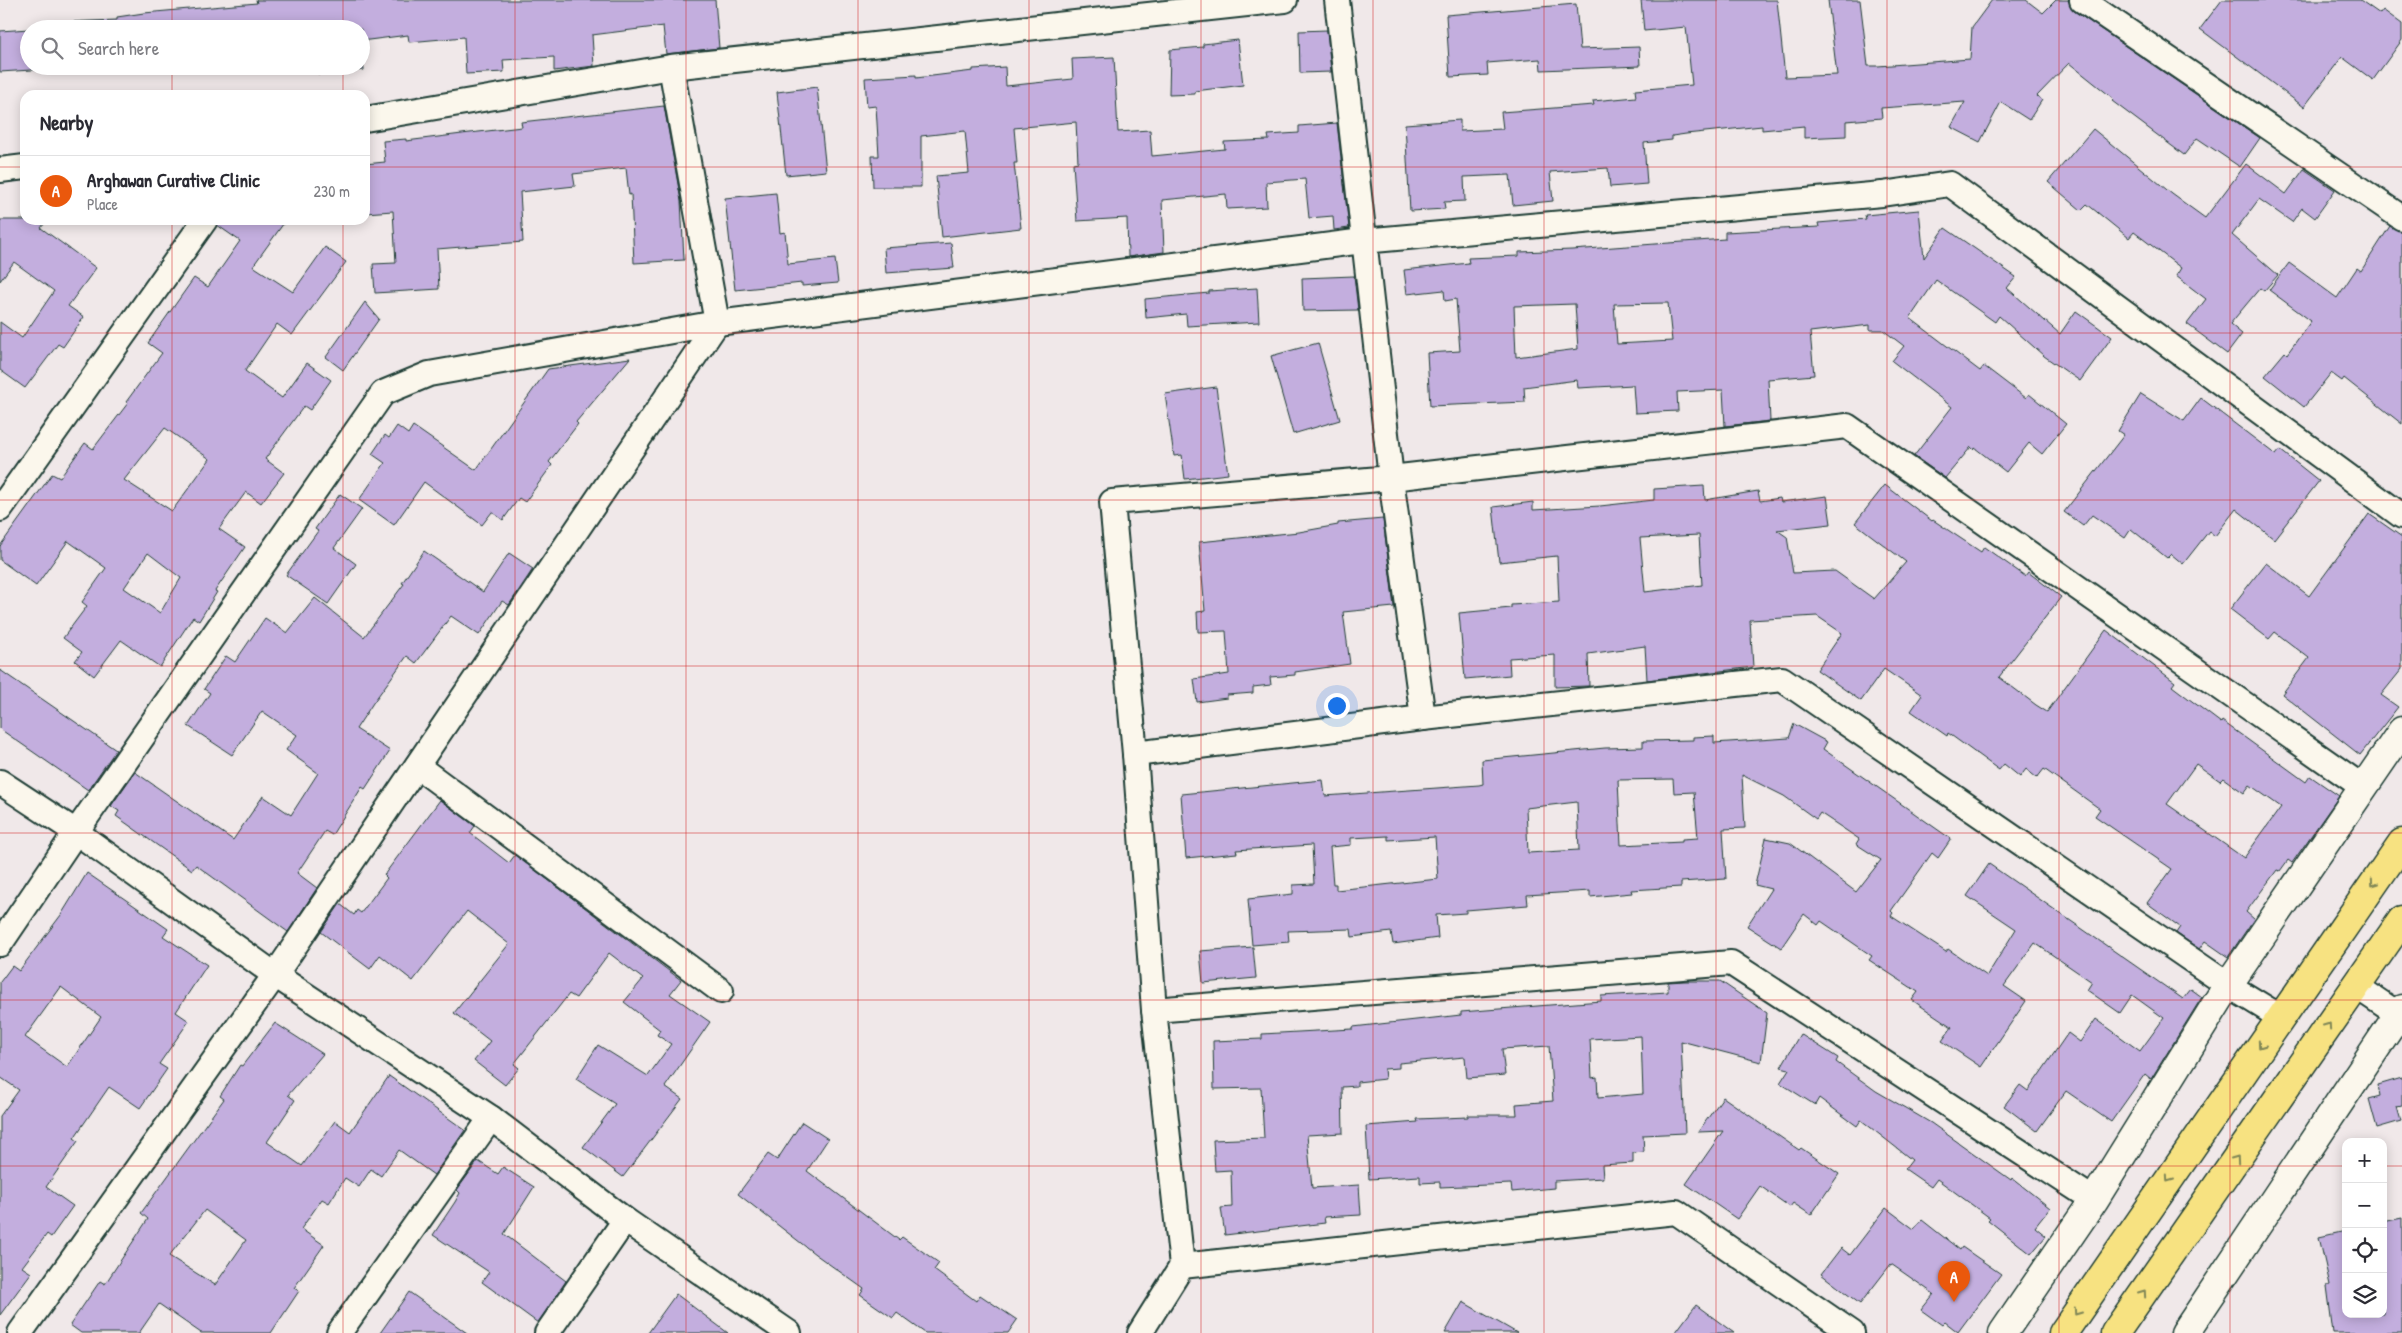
<!DOCTYPE html>
<html lang="en">
<head>
<meta charset="utf-8">
<style>
  :root { --surface:#fff; --page:#f7f7f7; --text:#2b2b33; --muted:#7c7c81; --line:#e1e1e2; --accent:#ea580c }
  body { margin:0; font-family:"Patrick Hand",sans-serif; background:var(--page); color:var(--text) }
  .controls { position:absolute; right:15px; bottom:15px; display:grid; overflow:hidden; border-radius:10px; box-shadow:0 2px 12px #0003 }
  .controls button { width:45px; height:45px; display:grid; place-items:center; padding:0; border:0; border-bottom:1px solid var(--line); background:var(--surface); color:var(--text); font:25px sans-serif }
  .you { position:absolute; left:1336px; top:705px; width:18px; height:18px; margin:-12px; border:4px solid #fff; border-radius:50%; background:#1a73e8; box-shadow:0 0 0 8px #1a73e833 }
  .badge { display:grid; place-items:center; width:32px; height:32px; border-radius:50%; background:var(--accent); color:#fff; font-size:16px; font-weight:700 }
  .pin { position:absolute; translate:-50% -41px; filter:drop-shadow(0 1px 2px #0008) }
  .pin::after { content:''; position:absolute; top:26px; width:18px; height:15px; background:inherit; clip-path:polygon(0 0,100% 0,50% 100%) }
  .list { margin:0; padding:0; list-style:none }
  h2 { display:flex; justify-content:space-between; align-items:center; height:65px; margin:0; padding:0 20px; font-size:21px }
  h2 small { font-size:16px; font-weight:400; color:var(--muted) }
  .list li { display:grid; grid-template-columns:32px 1fr auto; gap:15px; align-items:center; box-sizing:border-box; height:70px; padding:0 20px; border-top:1px solid var(--line) }
  .list b { display:block; font-size:19px; white-space:nowrap }
  .list p { margin:0; font-size:16px; white-space:nowrap; color:var(--muted) }
  .list em { font-size:16px; font-style:normal; color:var(--muted) }
  .icon { flex:none; width:28px; height:28px; fill:none; stroke:currentColor; stroke-width:2; stroke-linecap:round; stroke-linejoin:round }
  .map { position:relative; flex:none; width:2402px; height:1333px; overflow:hidden }
  .search { position:absolute; background:var(--surface); box-shadow:0 2px 12px #0003; left:20px; top:20px; width:350px; height:55px; display:flex; align-items:center; gap:12px; box-sizing:border-box; padding:0 18px; border-radius:28px; color:var(--muted); font-size:19px }
  .panel { position:absolute; background:var(--surface); box-shadow:0 2px 12px #0003; left:20px; top:90px; width:350px; height:135px; border-radius:15px }
  .map>svg:first-child { display:block }
  .building { fill:#c3aede; stroke:#1f3d34; fill-rule:evenodd }
  .lines { fill:none; stroke-linecap:round; stroke-linejoin:round }
  .minor-casing { stroke:#1f3d34; stroke-width:28 }
  .tertiary-casing { stroke:#1f3d34; stroke-width:31 }
  .primary-casing { stroke:#1f3d34; stroke-width:31 }
  .minor { stroke:#fbf7ec; stroke-width:24 }
  .tertiary { stroke:#fbf7ec; stroke-width:28 }
  .primary { stroke:#f7e281; stroke-width:28 }
  .oneway { stroke:#808757 }
  .grid { fill:none; stroke:#d62828; stroke-width:1; stroke-opacity:0.55 }
</style>
</head>
<body>
<div class="map">
<svg width="2402" height="1333" viewBox="0 0 2402 1333">
  <rect width="100%" height="100%" fill="#f0e8e9"/>
  <filter id="ink" filterUnits="userSpaceOnUse"><feTurbulence type="fractalNoise" baseFrequency=".02" numOctaves="2"/><feDisplacementMap in="SourceGraphic" scale="10" xChannelSelector="R" yChannelSelector="G"/><feConvolveMatrix kernelMatrix="1 2 1 2 8 2 1 2 1" color-interpolation-filters="sRGB"/></filter>
  <g filter="url(#ink)">
    <g class="building">
      <polygon points="256,0 715,0 719,48 666,54 663,26 592,35 594,66 554,71 554,57 503,60 504,72 466,74 464,37 409,42 408,35 361,41 361,29 30,29 65,26 65,22 117,20 117,17 144,13 257,3"/>
      <polygon points="1641,0 1777,0 1785,77 1837,75 1828,0 1860,0 1868,66 1878,66 1970,59 1972,27 1992,0 2026,0 2043,13 2056,0 2068,0 2074,11 2260,138 2240,167 2197,138 2184,155 2112,101 2114,99 2069,63 2037,96 2042,100 2029,120 2001,102 1980,142 1951,127 1965,102 1881,108 1882,118 1846,121 1846,136 1804,138 1804,126 1762,130 1762,126 1686,134 1672,136 1672,140 1644,143 1647,184 1610,187 1608,168 1550,172 1553,201 1513,205 1510,175 1464,177 1465,201 1444,202 1445,209 1410,211 1405,124 1460,120 1460,131 1503,129 1501,112 1594,105 1593,101 1636,97 1635,90 1692,85 1686,27 1644,31"/>
      <polygon points="2222,0 2360,0 2380,14 2383,10 2402,24 2402,40 2373,80 2342,57 2304,107 2200,29"/>
      <polygon points="1576,4 1580,49 1639,47 1640,66 1541,70 1540,59 1487,63 1488,75 1450,77 1446,15"/>
      <polygon points="29,29 29,66 94,66 0,72 0,31"/>
      <polygon points="1327,30 1331,72 1300,73 1299,31"/>
      <polygon points="1238,40 1243,85 1195,91 1195,94 1169,95 1170,50 1203,47 1203,44"/>
      <polygon points="361,43 364,70 318,74 317,66 361,66"/>
      <polygon points="1114,57 1118,132 1150,130 1152,156 1225,149 1224,142 1269,140 1268,135 1299,133 1299,126 1337,123 1349,228 1334,230 1333,216 1309,218 1305,179 1266,182 1267,207 1227,209 1226,194 1162,200 1164,252 1128,257 1127,218 1077,221 1073,163 1078,162 1076,122 1014,128 1017,163 1014,163 1021,228 942,237 936,176 969,173 965,131 921,136 921,187 873,187 872,156 879,156 876,106 867,107 865,78 916,75 916,78 973,71 973,69 1005,67 1006,86 1073,79 1072,59"/>
      <polygon points="817,87 826,171 786,175 777,92"/>
      <polygon points="664,106 681,201 684,260 634,263 631,194 629,195 626,168 573,174 575,186 520,192 523,242 437,249 439,289 375,293 373,264 396,263 393,211 365,213 365,164 385,162 383,141 406,139 406,141 470,133 522,127 521,122"/>
      <polygon points="2093,129 2172,194 2205,218 2246,164 2286,194 2304,169 2335,190 2315,218 2302,208 2292,222 2259,199 2232,235 2278,275 2264,291 2260,288 2230,324 2242,334 2227,354 2187,324 2206,299 2176,276 2181,268 2134,232 2129,238 2087,204 2081,210 2048,182"/>
      <polygon points="776,193 780,233 785,232 788,264 835,259 838,283 802,286 802,283 735,290 725,198"/>
      <path d="M 1919,210 L 1924,258 L 1945,228 L 2016,277 L 2007,288 L 2060,334 L 2076,311 L 2112,337 L 2080,381 L 2044,356 L 1999,316 L 1995,322 L 1936,280 L 1910,318 L 1980,371 L 1984,366 L 2026,398 L 2029,394 L 2066,424 L 2042,454 L 2029,443 L 2006,472 L 1975,448 L 1974,450 L 1971,447 L 1945,478 L 1914,456 L 1952,407 L 1892,361 L 1904,346 L 1883,330 L 1870,330 L 1870,325 L 1810,332 L 1814,375 L 1768,379 L 1770,421 L 1725,426 L 1723,390 L 1677,392 L 1678,411 L 1635,413 L 1633,385 L 1578,388 L 1577,380 L 1524,387 L 1525,402 L 1430,406 L 1427,353 L 1460,351 L 1456,299 L 1445,301 L 1444,290 L 1407,294 L 1404,270 L 1469,263 L 1468,258 L 1519,256 L 1519,252 L 1572,250 L 1725,239 L 1725,232 L 1819,227 L 1818,223 L 1866,219 L 1865,215 ZM 1668,303 L 1672,341 L 1617,344 L 1614,304 ZM 1575,304 L 1578,349 L 1516,357 L 1514,306 Z"/>
      <polygon points="0,220 47,220 41,228 96,268 68,306 84,317 63,347 58,344 25,388 0,370 0,322 22,338 54,291 14,262 0,281"/>
      <path d="M 219,220 L 286,220 L 253,266 L 293,292 L 325,247 L 346,262 L 292,335 L 277,324 L 245,371 L 282,398 L 307,363 L 331,380 L 310,410 L 304,406 L 265,459 L 284,473 L 261,503 L 246,492 L 219,529 L 245,547 L 215,591 L 217,592 L 199,621 L 193,617 L 160,667 L 121,640 L 94,676 L 75,661 L 82,652 L 63,638 L 87,606 L 82,602 L 106,568 L 68,541 L 36,586 L 0,560 L 0,546 L 52,474 L 60,478 L 85,443 L 93,449 L 128,403 L 126,402 L 162,353 L 148,343 L 194,278 L 208,287 L 240,241 L 217,225 ZM 165,428 L 210,459 L 172,511 L 124,480 ZM 148,553 L 181,578 L 160,613 L 124,588 Z"/>
      <polygon points="2390,226 2402,232 2402,424 2344,378 2342,381 2331,373 2304,407 2265,376 2285,352 2287,354 2311,321 2269,290 2289,263 2337,298 2357,268 2361,271"/>
      <polygon points="951,243 954,268 886,273 884,248"/>
      <polygon points="1354,276 1358,310 1303,311 1302,278"/>
      <polygon points="1257,288 1259,322 1187,326 1186,314 1146,318 1145,299 1209,293 1209,291"/>
      <polygon points="365,302 379,319 343,370 326,357"/>
      <polygon points="1318,343 1340,420 1293,434 1271,356"/>
      <polygon points="630,358 576,422 578,424 549,462 552,465 525,502 519,498 503,520 492,512 482,525 424,482 394,525 359,500 385,463 372,454 385,435 389,438 397,426 408,434 413,426 476,470 548,369"/>
      <polygon points="1216,387 1228,474 1185,479 1182,455 1174,456 1165,394"/>
      <polygon points="2141,394 2184,421 2201,398 2276,455 2280,450 2319,481 2274,539 2236,509 2215,536 2209,531 2183,564 2171,554 2167,558 2131,529 2125,538 2092,515 2083,526 2064,512 2124,435 2118,431"/>
      <path d="M 1885,485 L 1932,521 L 1933,520 L 1981,552 L 1984,547 L 2025,576 L 2028,572 L 2061,597 L 1999,677 L 2036,705 L 2047,712 L 2106,630 L 2175,682 L 2172,686 L 2221,723 L 2222,721 L 2306,782 L 2310,776 L 2339,796 L 2292,863 L 2288,860 L 2280,871 L 2277,870 L 2246,912 L 2254,919 L 2228,957 L 2205,941 L 2199,949 L 2176,933 L 2180,927 L 2147,903 L 2172,869 L 2095,816 L 2100,809 L 2044,769 L 2037,778 L 2026,769 L 2020,777 L 2004,764 L 1999,770 L 1948,733 L 1947,736 L 1911,711 L 1922,695 L 1884,669 L 1861,701 L 1817,670 L 1842,633 L 1817,616 L 1750,620 L 1753,667 L 1647,680 L 1645,646 L 1588,654 L 1589,686 L 1555,687 L 1555,655 L 1509,658 L 1510,675 L 1465,679 L 1459,613 L 1511,608 L 1511,605 L 1559,602 L 1557,556 L 1499,562 L 1493,507 L 1533,502 L 1533,510 L 1600,506 L 1654,500 L 1654,489 L 1704,486 L 1705,500 L 1758,491 L 1760,501 L 1780,498 L 1781,502 L 1827,496 L 1831,524 L 1777,530 L 1787,537 L 1793,573 L 1835,571 L 1874,599 L 1906,562 L 1855,523 ZM 1699,535 L 1702,585 L 1645,592 L 1640,538 ZM 2196,764 L 2220,781 L 2223,778 L 2244,793 L 2250,785 L 2281,807 L 2244,858 L 2167,804 Z"/>
      <polygon points="340,494 362,509 334,548 356,564 328,604 286,575 318,531 315,529"/>
      <polygon points="2369,514 2402,537 2402,669 2381,695 2398,707 2360,755 2282,694 2309,658 2275,632 2269,639 2230,609 2266,563 2309,596"/>
      <polygon points="1383,519 1394,607 1343,612 1350,664 1295,672 1295,675 1270,677 1271,685 1253,687 1253,693 1227,695 1227,698 1197,702 1194,679 1229,674 1226,631 1198,632 1197,612 1205,611 1199,542 1299,532 1338,525 1338,523"/>
      <polygon points="424,551 483,592 509,553 533,569 509,605 502,601 479,635 451,616 416,663 407,656 373,703 356,729 390,751 365,789 362,787 332,835 325,831 297,873 317,888 288,932 196,865 192,870 116,816 119,811 111,806 135,772 233,840 263,796 291,815 318,773 286,750 297,735 262,711 232,755 188,726 210,693 204,689 226,656 235,662 265,618 287,633 315,598 364,637 404,584 402,583"/>
      <polygon points="0,670 116,750 88,790 0,729"/>
      <path d="M 1794,724 L 1827,742 L 1823,749 L 1951,839 L 1938,858 L 1932,853 L 1891,911 L 1893,913 L 1891,916 L 1946,952 L 1948,949 L 1987,976 L 2016,929 L 1967,896 L 1989,864 L 2183,999 L 2191,989 L 2202,997 L 2151,1079 L 2145,1074 L 2111,1122 L 2066,1091 L 2037,1131 L 2004,1106 L 2020,1085 L 2028,1091 L 2068,1033 L 2080,1042 L 2096,1019 L 2140,1051 L 2164,1018 L 2132,995 L 2120,1013 L 2087,990 L 2092,982 L 2035,943 L 2004,986 L 2026,1001 L 1981,1067 L 1942,1041 L 1952,1027 L 1912,1000 L 1918,992 L 1869,960 L 1872,956 L 1821,921 L 1818,925 L 1804,914 L 1781,948 L 1747,926 L 1771,889 L 1755,885 L 1766,838 L 1790,843 L 1856,892 L 1881,860 L 1856,844 L 1859,839 L 1820,813 L 1816,819 L 1784,796 L 1742,775 L 1745,828 L 1723,829 L 1726,879 L 1681,882 L 1681,887 L 1631,890 L 1632,893 L 1590,897 L 1590,891 L 1527,895 L 1528,905 L 1466,910 L 1466,913 L 1436,915 L 1438,938 L 1393,944 L 1391,932 L 1352,937 L 1351,929 L 1288,931 L 1289,942 L 1252,945 L 1248,899 L 1293,894 L 1293,885 L 1314,884 L 1312,845 L 1236,850 L 1237,853 L 1186,858 L 1181,794 L 1323,780 L 1325,796 L 1479,785 L 1483,784 L 1482,760 L 1605,748 L 1643,747 L 1643,741 L 1693,740 L 1693,737 L 1714,736 L 1714,743 L 1789,738 ZM 1673,779 L 1674,793 L 1694,792 L 1698,838 L 1682,839 L 1682,842 L 1621,845 L 1618,780 ZM 1577,802 L 1579,850 L 1528,853 L 1526,808 ZM 1388,836 L 1388,840 L 1435,837 L 1438,879 L 1336,890 L 1336,884 L 1333,884 L 1330,847 L 1351,845 L 1351,838 Z"/>
      <polygon points="440,800 475,826 470,833 509,863 515,855 681,980 670,994 710,1022 665,1087 682,1099 623,1177 583,1147 615,1104 576,1079 598,1045 648,1076 671,1044 657,1035 660,1030 624,1002 643,979 609,953 576,998 569,994 514,1064 519,1068 505,1085 474,1061 490,1041 454,1013 509,944 467,911 413,981 380,955 370,969 321,932 340,904 354,915 357,910 361,913 387,878 384,875"/>
      <path d="M 87,873 L 168,929 L 163,936 L 207,965 L 176,1012 L 189,1021 L 159,1064 L 167,1069 L 140,1108 L 109,1087 L 74,1138 L 78,1141 L 46,1187 L 73,1206 L 51,1237 L 47,1234 L 22,1267 L 31,1273 L 0,1315 L 0,1116 L 19,1090 L 0,1077 L 0,982 L 12,966 L 19,971 L 61,915 ZM 61,987 L 101,1017 L 67,1067 L 25,1037 Z"/>
      <polygon points="1253,947 1256,978 1203,983 1200,951"/>
      <path d="M 1685,981 L 1720,981 L 1767,1013 L 1761,1062 L 1681,1041 L 1685,1133 L 1643,1135 L 1644,1152 L 1633,1153 L 1633,1163 L 1602,1165 L 1603,1178 L 1554,1181 L 1554,1188 L 1512,1192 L 1511,1184 L 1440,1187 L 1440,1182 L 1420,1183 L 1420,1176 L 1369,1179 L 1366,1126 L 1418,1122 L 1417,1119 L 1468,1117 L 1468,1115 L 1517,1115 L 1516,1104 L 1553,1101 L 1549,1046 L 1502,1049 L 1505,1075 L 1467,1078 L 1465,1057 L 1399,1063 L 1399,1068 L 1384,1069 L 1385,1079 L 1357,1082 L 1357,1086 L 1342,1087 L 1343,1133 L 1307,1135 L 1312,1188 L 1359,1185 L 1361,1215 L 1324,1217 L 1325,1223 L 1225,1235 L 1221,1208 L 1232,1207 L 1231,1170 L 1215,1171 L 1213,1140 L 1264,1138 L 1261,1088 L 1214,1089 L 1213,1041 L 1262,1039 L 1262,1034 L 1353,1029 L 1353,1027 L 1461,1015 L 1461,1012 L 1601,1001 L 1601,996 L 1668,992 L 1668,982 ZM 1641,1036 L 1643,1094 L 1598,1098 L 1597,1077 L 1592,1078 L 1590,1039 Z"/>
      <path d="M 275,1023 L 323,1054 L 288,1095 L 295,1100 L 267,1142 L 302,1166 L 335,1121 L 350,1132 L 389,1076 L 465,1130 L 434,1175 L 399,1150 L 381,1176 L 371,1169 L 359,1187 L 345,1178 L 329,1203 L 322,1199 L 301,1229 L 324,1245 L 294,1288 L 299,1291 L 271,1333 L 201,1333 L 159,1304 L 139,1333 L 81,1333 L 70,1325 L 100,1281 L 105,1284 L 148,1219 L 141,1213 L 224,1099 L 220,1096 L 240,1065 L 242,1066 ZM 205,1210 L 246,1240 L 215,1285 L 169,1256 Z"/>
      <polygon points="1800,1034 1838,1058 1836,1062 1876,1091 1931,1123 2011,1180 2012,1178 2050,1208 2035,1227 2046,1236 2031,1254 1988,1220 1990,1218 1937,1179 1931,1187 1905,1169 1912,1160 1861,1120 1857,1126 1819,1098 1815,1105 1780,1083 1789,1069 1781,1067"/>
      <polygon points="2402,1078 2402,1106 2397,1107 2401,1121 2377,1128 2369,1099 2380,1096 2378,1085"/>
      <polygon points="1723,1097 1799,1150 1801,1148 1839,1174 1811,1215 1793,1203 1790,1207 1760,1186 1737,1219 1686,1184 1723,1131 1698,1132"/>
      <polygon points="802,1122 828,1139 807,1171 899,1240 902,1237 939,1263 934,1270 976,1301 980,1295 1017,1320 1008,1333 925,1333 897,1313 893,1318 860,1295 864,1289 815,1254 738,1194 768,1154 777,1160"/>
      <polygon points="478,1161 498,1174 503,1167 534,1187 504,1234 566,1281 538,1323 482,1282 489,1272 433,1235 455,1202 460,1193 457,1190"/>
      <polygon points="1886,1208 1914,1229 1922,1220 1960,1250 1962,1247 2001,1274 1958,1332 1945,1322 1942,1325 1921,1310 1934,1294 1891,1264 1860,1304 1821,1274 1841,1248 1850,1255"/>
      <polygon points="2402,1218 2402,1333 2333,1333 2327,1286 2330,1285 2319,1237 2346,1231 2346,1314 2383,1314 2383,1222"/>
      <polygon points="409,1292 467,1333 380,1333"/>
      <polygon points="676,1294 728,1333 648,1333"/>
      <polygon points="1463,1302 1517,1333 1445,1333"/>
      <polygon points="1696,1305 1734,1333 1675,1333"/>
    </g>
    <g class="lines">
      <defs>
        <g id="minor">
          <polyline points="1337,0 1391,478 1423,718"/>
          <polyline points="2082,0 2402,218"/>
          <polyline points="365,119 671,67 1285,0"/>
          <polyline points="0,170 25,167"/>
          <polyline points="0,509 205,220"/>
          <polyline points="1135,754 1423,718 1782,679 2228,985 2280,1017"/>
          <polyline points="417,766 721,991"/>
          <polyline points="0,782 76,832 275,975 491,1118 625,1220 789,1333"/>
          <polyline points="0,944 76,832 383,393 429,374 717,323 1363,241 1882,194 1950,184 2402,516"/>
          <polyline points="2356,986 2402,1017"/>
          <polyline points="1154,1010 1731,963 2094,1200"/>
          <polyline points="1182,1266 1154,1010 1135,754 1112,502 1391,478 1847,426 2364,788"/>
          <polyline points="20,1333 275,975 717,323 671,67"/>
          <polyline points="339,1333 491,1118"/>
          <polyline points="547,1333 625,1220"/>
          <polyline points="1140,1333 1182,1266 1676,1212 1852,1333"/>
        </g>
        <g id="tertiary">
          <polyline points="2003,1333 2094,1200 2228,985 2402,731"/>
          <polyline points="2185,1333 2402,1009"/>
        </g>
        <g id="primary">
          <polyline points="2063,1333 2402,843"/>
          <polyline points="2115,1333 2402,920"/>
        </g>
      </defs>
      <use href="#minor" class="minor-casing"/>
      <use href="#tertiary" class="tertiary-casing"/>
      <use href="#primary" class="primary-casing"/>
      <use href="#minor" class="minor"/>
      <use href="#tertiary" class="tertiary"/>
      <use href="#primary" class="primary"/>
    </g>
    <defs><path id="oneway-chevron" d="M-2-3.5L2.5 0L-2 3.5" fill="none" stroke-width="1.6" stroke-linecap="round" stroke-linejoin="round" transform="scale(1.25)"/></defs>
    <g class="oneway">
      <use href="#oneway-chevron" transform="translate(2374 883) rotate(125)"/>
      <use href="#oneway-chevron" transform="translate(2328 1026) rotate(-55)"/>
      <use href="#oneway-chevron" transform="translate(2261 1045) rotate(125)"/>
      <use href="#oneway-chevron" transform="translate(2236 1159) rotate(-55)"/>
      <use href="#oneway-chevron" transform="translate(2169 1179) rotate(125)"/>
      <use href="#oneway-chevron" transform="translate(2143 1293) rotate(-55)"/>
      <use href="#oneway-chevron" transform="translate(2077 1312) rotate(125)"/>
    </g>
  </g>
  <path class="grid" d="M 172,0 L 172,29M 343,0 L 343,29M 515,0 L 515,1333M 686,0 L 686,1333M 858,0 L 858,1333M 1029,0 L 1029,1333M 1201,0 L 1201,1333M 1373,0 L 1373,1333M 1544,0 L 1544,1333M 1716,0 L 1716,1333M 1887,0 L 1887,1333M 2059,0 L 2059,1333M 2230,0 L 2230,1333M 172,66 L 172,95M 343,66 L 343,95M 0,167 L 25,167M 365,167 L 2402,167M 172,220 L 172,1333M 343,220 L 343,1333M 0,333 L 2402,333M 0,500 L 2402,500M 0,666 L 2402,666M 0,833 L 2402,833M 0,1000 L 2402,1000M 0,1166 L 2346,1166M 2383,1166 L 2402,1166"/>
</svg>
<div class="controls">
<button>+</button>
<button>−</button>
<button><svg class="icon" aria-label="locate" viewBox="0 0 24 24"><circle cx="12" cy="12" r="6"/><path d="M12 2v4M12 18v4M2 12h4M18 12h4"/></svg></button>
<button><svg class="icon" aria-label="layers" viewBox="0 0 24 24"><path d="M12 4l9 5-9 5-9-5zM3 14l9 5 9-5"/></svg></button>
</div>
<div class="you"></div>
<div class="pin badge" style="left:1954px;top:1302px">A</div>
<div class="search"><svg class="icon" aria-label="search" viewBox="0 0 24 24"><circle cx="10" cy="10" r="6"/><path d="M15 15l6 6"/></svg>Search here</div>
<section class="panel">
<h2>Nearby<small></small></h2>
<ul class="list">
<li><span class="badge">A</span><div><b>Arghawan Curative Clinic</b><p>Place</p></div><em>230 m</em></li>
</ul>
</section>
</div>
</body>
</html>
